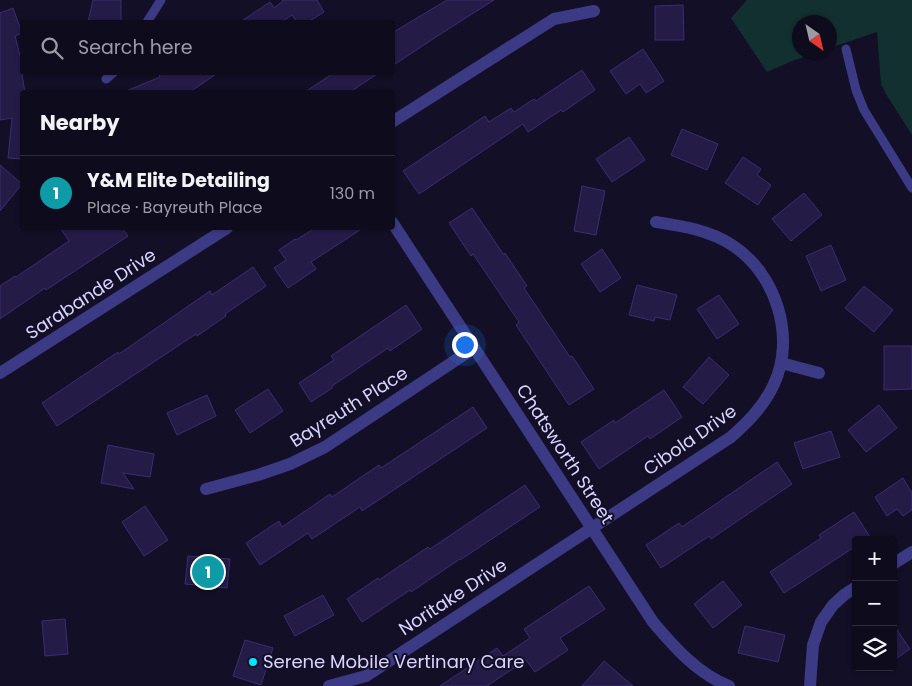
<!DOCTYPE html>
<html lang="en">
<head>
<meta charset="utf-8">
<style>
  :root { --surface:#0e0b1c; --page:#1c1929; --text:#f1f3f6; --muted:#9b9ba3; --line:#2e2b3b; --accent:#00e5ff }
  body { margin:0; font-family:Poppins,sans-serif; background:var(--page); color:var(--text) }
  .controls { position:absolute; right:15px; bottom:15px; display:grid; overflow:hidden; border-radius:5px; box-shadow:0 1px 4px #0004 }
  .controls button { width:45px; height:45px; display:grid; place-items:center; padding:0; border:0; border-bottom:1px solid var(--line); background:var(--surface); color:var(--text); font:25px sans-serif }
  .compass { position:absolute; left:792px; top:15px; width:45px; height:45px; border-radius:50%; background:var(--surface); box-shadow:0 1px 4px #0004; rotate:146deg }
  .you { position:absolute; left:464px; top:344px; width:18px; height:18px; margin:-12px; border:4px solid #fff; border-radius:50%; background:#1a73e8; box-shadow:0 0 0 8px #1a73e833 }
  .badge { display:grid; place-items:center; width:32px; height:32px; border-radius:50%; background:var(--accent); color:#fff; font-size:16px; font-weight:700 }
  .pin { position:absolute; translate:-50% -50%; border:2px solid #fff; box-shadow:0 1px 5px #0006 }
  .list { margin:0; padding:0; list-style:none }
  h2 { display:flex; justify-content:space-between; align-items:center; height:65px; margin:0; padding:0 20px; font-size:21px }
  h2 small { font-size:16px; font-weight:400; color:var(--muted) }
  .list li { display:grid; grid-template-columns:32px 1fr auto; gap:15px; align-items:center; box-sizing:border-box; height:75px; padding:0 20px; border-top:1px solid var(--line) }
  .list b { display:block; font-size:19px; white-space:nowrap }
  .list p { margin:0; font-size:16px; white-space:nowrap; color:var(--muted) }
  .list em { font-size:16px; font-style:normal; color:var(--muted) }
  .icon { flex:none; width:28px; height:28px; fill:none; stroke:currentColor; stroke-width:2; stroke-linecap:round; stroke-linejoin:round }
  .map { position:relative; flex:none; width:912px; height:686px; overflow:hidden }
  .search { position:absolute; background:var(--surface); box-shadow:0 1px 4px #0004; left:20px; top:20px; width:375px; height:55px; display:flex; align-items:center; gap:12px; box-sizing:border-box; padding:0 18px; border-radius:5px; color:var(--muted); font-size:19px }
  .panel { position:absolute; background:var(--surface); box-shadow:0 1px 4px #0004; left:20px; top:90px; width:375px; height:140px; border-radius:5px }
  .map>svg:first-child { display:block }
  .green { fill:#12302f }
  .building { fill:#241b47; stroke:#3b2d73 }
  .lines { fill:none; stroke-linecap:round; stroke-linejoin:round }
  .lane { stroke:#3d3a85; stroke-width:9 }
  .street { stroke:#3d3a85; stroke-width:12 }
  .poi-dot { fill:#00e5ff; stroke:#130f26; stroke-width:2 }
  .labels { text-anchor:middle; stroke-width:4; stroke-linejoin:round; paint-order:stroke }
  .street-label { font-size:18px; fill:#d9d4ff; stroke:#130f26 }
  .poi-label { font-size:18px; fill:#d9d4ff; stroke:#130f26; text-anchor:start }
</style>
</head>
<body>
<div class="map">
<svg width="912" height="686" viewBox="0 0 912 686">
  <rect width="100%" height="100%" fill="#130f26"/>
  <polygon class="green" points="747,0 912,0 912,135 886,94 881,84 877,32 830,48 830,22 800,22 800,52 817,53 792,61 767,72 731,18"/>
  <g class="building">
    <polygon points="93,0 121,0 121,22 88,22"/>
    <polygon points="282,0 317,0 324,12 308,22 297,22 292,15 283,21 284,22 240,22 270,2 274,8 283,1"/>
    <polygon points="447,0 494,0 439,35 392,66 392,33"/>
    <polygon points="683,5 684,40 655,40 655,6"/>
    <polygon points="13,8 22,33 15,36 22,63 22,72 25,72 25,74 22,75 25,92 22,92 22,159 8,158 12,118 0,120 0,13"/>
    <polygon points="643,49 664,81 646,93 640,84 626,94 610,71"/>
    <polygon points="582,70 595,90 563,112 561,110 528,132 523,124 419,194 403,171 485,116 489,122 511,108 514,112 534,99 536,101"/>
    <polygon points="158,72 219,72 190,92 124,92 160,77"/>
    <polygon points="335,72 380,72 350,92 305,92"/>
    <polygon points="682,129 718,144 707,170 671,155"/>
    <polygon points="629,137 645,160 612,182 596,159"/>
    <polygon points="743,157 761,169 757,175 771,185 758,205 725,183"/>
    <polygon points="0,165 22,184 0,211"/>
    <polygon points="582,186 605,191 596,235 574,231"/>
    <polygon points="804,193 822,215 791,241 772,219"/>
    <polygon points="472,208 504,255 505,253 527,286 524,288 570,357 572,356 594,389 569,405 516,325 519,322 473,254 471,256 449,223"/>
    <polygon points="89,228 122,228 128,236 46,290 45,288 0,319 0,286 15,276 16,277 69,241 61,229 87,229"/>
    <polygon points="315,228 363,228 311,262 316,269 288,288 274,268 286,260 279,250 295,239 296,240"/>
    <polygon points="831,245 846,280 821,291 806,256"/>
    <polygon points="602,249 621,278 600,292 581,264"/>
    <polygon points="253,267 266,286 225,314 226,316 197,336 196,334 57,426 42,403 118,352 119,354 210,291 212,295"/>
    <polygon points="637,285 677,295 670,320 655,317 654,321 629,315"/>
    <polygon points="864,286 893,310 874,332 845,308"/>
    <polygon points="719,295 739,324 717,339 697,309"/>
    <polygon points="406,305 422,329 390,351 388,348 332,386 332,388 311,402 299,383 334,360 331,356"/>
    <polygon points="884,346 912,346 912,389 884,390"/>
    <polygon points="709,357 729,375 703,404 683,387"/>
    <polygon points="268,389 283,411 250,433 235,410"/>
    <polygon points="664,390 682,417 650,439 648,436 599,469 581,442 614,420 615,423"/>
    <polygon points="207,395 216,416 177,435 167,413"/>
    <polygon points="879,405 897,428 866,452 848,430"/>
    <polygon points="473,407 487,428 362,511 360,507 312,539 308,533 260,565 246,543 279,521 282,527 330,494 332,497 379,465 381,468"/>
    <polygon points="831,431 840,457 803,469 794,443"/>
    <polygon points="108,445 154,454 150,477 123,473 134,489 101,483"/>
    <polygon points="777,462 792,484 711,539 709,536 661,568 646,545 679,523 682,527"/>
    <polygon points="903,478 912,493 912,510 903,516 897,509 887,516 875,497"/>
    <polygon points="525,485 540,507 460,560 460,559 411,592 410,590 362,622 347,599 378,578 379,580 428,547 430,549"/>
    <polygon points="145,506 168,540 144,556 122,522"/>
    <polygon points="854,512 872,540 856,540 856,546 784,593 770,572 821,538 819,535"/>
    <polygon points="188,556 230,559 227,588 185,584"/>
    <polygon points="723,581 742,605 713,628 694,604"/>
    <polygon points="589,586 605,609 560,638 568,650 535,672 526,660 487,686 440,686 497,648 503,656 530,638 524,629"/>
    <polygon points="323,595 334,615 295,636 284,616"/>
    <polygon points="65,619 68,654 45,656 42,621"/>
    <polygon points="893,624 910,649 893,661"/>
    <polygon points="745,626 785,635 778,662 738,653"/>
    <polygon points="245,640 273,648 261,685 233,676"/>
    <polygon points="604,661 633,686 582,686"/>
  </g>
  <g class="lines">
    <g class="lane">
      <polyline points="147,22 161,0"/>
      <polyline points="846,49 856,90 864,110 912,188"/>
      <polyline points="106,79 114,72"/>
    </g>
    <g class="street">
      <polyline points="392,122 554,19 594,11"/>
      <path d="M 392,222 L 653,622 C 674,647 698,674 729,686"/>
      <polyline points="781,363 819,373"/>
      <polyline points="0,373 227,228"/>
      <polyline points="206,489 258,475 290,464 325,447 474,348"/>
      <polyline points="893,564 912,552"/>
      <path d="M 329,686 L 366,676 L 731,437 C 748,422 764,406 774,384 C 796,337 776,273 732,245 C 709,230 682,226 656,222"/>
      <polyline points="810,686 813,645 821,622 833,605 844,595 856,587"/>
    </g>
  </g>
  <circle class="poi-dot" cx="253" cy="662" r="5"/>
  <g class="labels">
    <g class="street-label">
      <text transform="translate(91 294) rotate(-33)" y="6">Sarabande Drive</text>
      <text transform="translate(349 407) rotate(-32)" y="6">Bayreuth Place</text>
      <text transform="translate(690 440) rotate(-35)" y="6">Cibola Drive</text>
      <text transform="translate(565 454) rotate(57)" y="6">Chatsworth Street</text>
      <text transform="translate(453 597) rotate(-33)" y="6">Noritake Drive</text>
    </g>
    <g class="poi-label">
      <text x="263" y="668">Serene Mobile Vertinary Care</text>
    </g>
  </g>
</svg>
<div class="controls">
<button>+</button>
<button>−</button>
<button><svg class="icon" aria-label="layers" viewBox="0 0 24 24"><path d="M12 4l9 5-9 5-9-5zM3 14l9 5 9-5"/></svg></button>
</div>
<svg class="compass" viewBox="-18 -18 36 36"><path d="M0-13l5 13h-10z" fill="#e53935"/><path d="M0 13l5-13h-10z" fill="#9b9ba3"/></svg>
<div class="you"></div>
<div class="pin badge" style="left:208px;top:572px;background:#0f9aa8">1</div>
<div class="search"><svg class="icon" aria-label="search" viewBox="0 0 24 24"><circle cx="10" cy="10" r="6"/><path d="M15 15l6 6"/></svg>Search here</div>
<section class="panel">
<h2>Nearby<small></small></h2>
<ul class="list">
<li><span class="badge" style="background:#0f9aa8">1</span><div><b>Y&amp;M Elite Detailing</b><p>Place · Bayreuth Place</p></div><em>130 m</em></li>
</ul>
</section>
</div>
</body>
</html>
